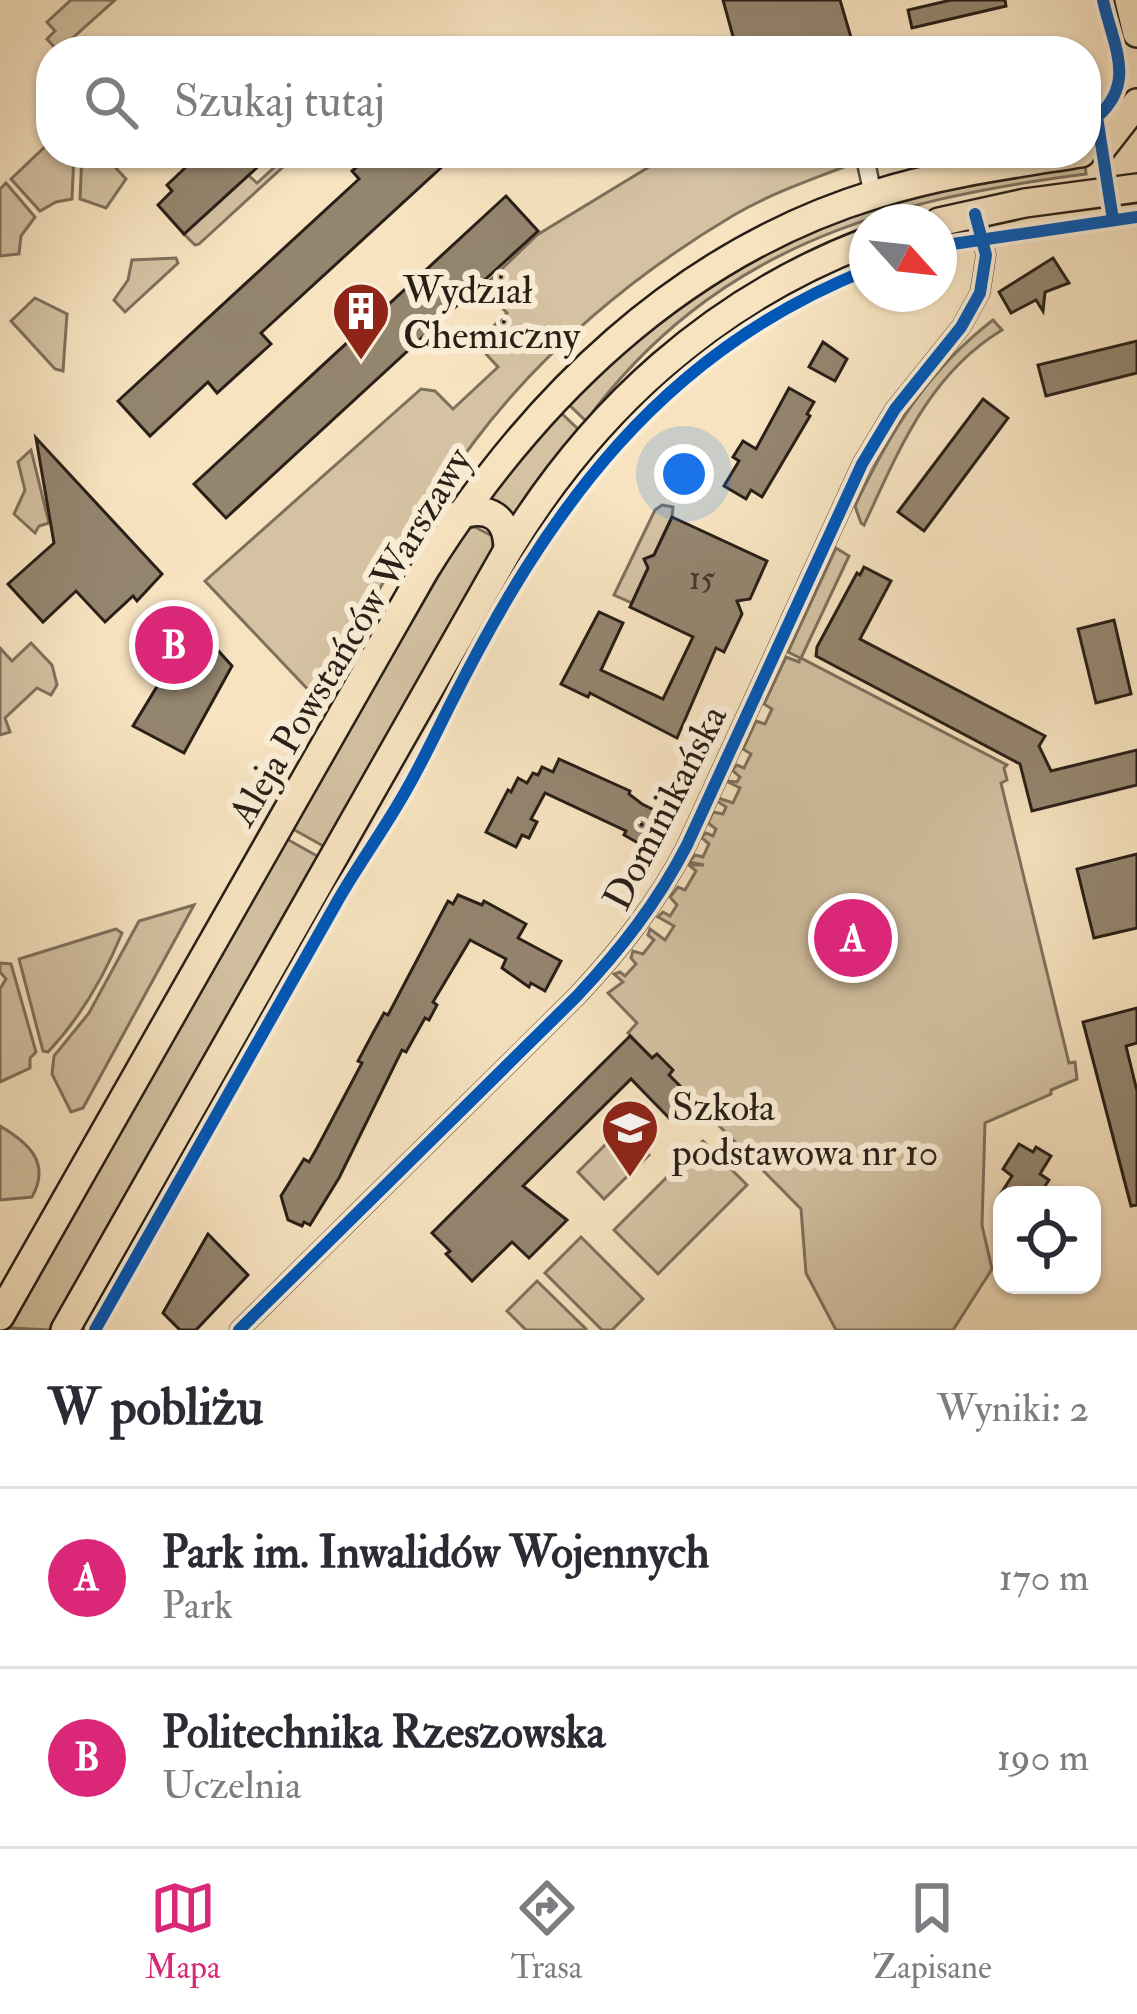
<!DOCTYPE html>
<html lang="pl">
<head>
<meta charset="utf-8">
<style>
  :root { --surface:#fff; --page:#f7f7f7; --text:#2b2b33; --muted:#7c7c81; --line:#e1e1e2; --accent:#db2777 }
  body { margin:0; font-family:"IM FELL Double Pica",serif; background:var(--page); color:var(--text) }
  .controls { position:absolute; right:36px; bottom:36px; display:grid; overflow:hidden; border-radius:24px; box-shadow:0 3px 9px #0004 }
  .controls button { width:108px; height:108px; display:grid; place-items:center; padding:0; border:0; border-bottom:3px solid var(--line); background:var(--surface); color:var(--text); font:60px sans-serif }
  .compass { position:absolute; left:849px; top:204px; width:108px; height:108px; border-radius:50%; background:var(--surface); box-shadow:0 3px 9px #0004; rotate:117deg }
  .you { position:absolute; left:684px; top:474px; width:42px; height:42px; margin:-30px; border:9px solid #fff; border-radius:50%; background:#1a73e8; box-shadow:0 0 0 18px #1a73e833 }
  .badge { display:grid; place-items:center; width:78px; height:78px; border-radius:50%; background:var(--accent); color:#fff; font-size:39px; font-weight:700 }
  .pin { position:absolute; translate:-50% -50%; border:6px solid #fff; box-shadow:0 3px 12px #0006 }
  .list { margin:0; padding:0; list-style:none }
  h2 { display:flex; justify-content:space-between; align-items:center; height:156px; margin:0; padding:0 48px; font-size:51px }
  h2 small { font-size:39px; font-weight:400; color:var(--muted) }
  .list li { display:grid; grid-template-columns:78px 1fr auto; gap:36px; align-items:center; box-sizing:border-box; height:180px; padding:0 48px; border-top:3px solid var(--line) }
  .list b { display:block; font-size:45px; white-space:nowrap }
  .list p { margin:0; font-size:39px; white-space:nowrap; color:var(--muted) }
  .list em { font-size:39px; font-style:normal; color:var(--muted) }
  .icon { flex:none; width:66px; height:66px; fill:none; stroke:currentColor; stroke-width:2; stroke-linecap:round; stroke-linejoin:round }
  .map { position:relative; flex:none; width:1137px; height:1330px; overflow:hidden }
  .search { position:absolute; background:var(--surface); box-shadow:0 3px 9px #0004; left:36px; right:36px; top:36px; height:132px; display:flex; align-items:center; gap:30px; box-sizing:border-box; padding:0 42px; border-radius:48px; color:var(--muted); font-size:45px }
  .sheet { height:516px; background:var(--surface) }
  nav { display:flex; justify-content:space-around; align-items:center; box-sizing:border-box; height:168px; border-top:3px solid var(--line); background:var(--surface); font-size:33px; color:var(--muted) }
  nav a { display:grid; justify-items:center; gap:6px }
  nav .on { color:var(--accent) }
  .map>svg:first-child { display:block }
  .green { fill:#d4c2a3; stroke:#7e705d; stroke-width:3 }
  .building { fill:#94856f; stroke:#281f17; stroke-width:3 }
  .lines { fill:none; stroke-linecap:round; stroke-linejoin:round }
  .minor-casing { stroke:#5c5041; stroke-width:21 }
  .primary-casing { stroke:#281f17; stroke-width:32 }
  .minor { stroke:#faedd6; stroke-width:16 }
  .primary { stroke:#f7e3c0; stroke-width:27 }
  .cycleway-casing { stroke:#faedd6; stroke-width:20 }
  .cycleway { stroke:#0057b8; stroke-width:12 }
  .labels { text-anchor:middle; stroke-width:12; stroke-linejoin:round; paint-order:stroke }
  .number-label { font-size:33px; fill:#43382d }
  .poi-label { font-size:39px; fill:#281f17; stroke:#faedd6; text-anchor:start }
  .street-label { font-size:39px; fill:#281f17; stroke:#faedd6 }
</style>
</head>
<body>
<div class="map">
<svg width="1137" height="1330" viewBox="0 0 1137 1330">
  <rect width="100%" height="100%" fill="#f7e3c0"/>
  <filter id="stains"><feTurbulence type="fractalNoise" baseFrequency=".00167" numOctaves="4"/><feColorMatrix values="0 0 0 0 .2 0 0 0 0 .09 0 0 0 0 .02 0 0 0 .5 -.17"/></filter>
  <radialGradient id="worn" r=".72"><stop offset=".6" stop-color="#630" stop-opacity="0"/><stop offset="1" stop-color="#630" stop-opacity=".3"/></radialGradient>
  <g class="green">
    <polygon points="71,0 115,0 58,51 47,39 55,31 47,22"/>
    <polygon points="51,141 51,153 74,153 72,199 56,202 40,211 11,179"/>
    <polygon points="82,153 102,153 126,179 106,208 80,199"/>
    <path d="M 672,153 L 859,153 L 859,161 C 817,178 773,192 734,215 C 636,273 542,351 474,442 C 414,522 367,612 317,699 L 205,581 L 421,389 L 435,391 L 453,409 L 498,367 L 476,343 L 507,313 L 483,287 L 537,235 Z"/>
    <polygon points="279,163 283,167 199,244 195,245 184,234 248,175 257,183"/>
    <path d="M 1085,163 L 1086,174 C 882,200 713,249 586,421 L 566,402 C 671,306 789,223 930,191 C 981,180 1034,172 1085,163 Z"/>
    <polygon points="6,183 35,217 21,236 19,254 0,256 0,189"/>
    <polygon points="176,258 178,263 125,312 114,300 128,280 132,260"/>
    <polygon points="35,298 67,314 63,371 55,369 11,321"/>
    <path d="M 993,320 L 1002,330 C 929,374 899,450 864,525 L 861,523 L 855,506 C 890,432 927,371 993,320 Z"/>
    <polygon points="558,410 578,429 513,516 500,503 485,498"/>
    <polygon points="31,450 49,523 39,526 35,533 14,514 25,490 18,462"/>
    <polygon points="662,505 673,507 672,517 632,603 614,595 655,510"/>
    <polygon points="475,527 492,536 493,549 325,847 291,828 466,529"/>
    <polygon points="836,548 849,556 801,658 1007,765 1004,768 1007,780 1001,783 1069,1063 1075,1062 1077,1079 1051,1090 1051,1094 985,1123 982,1225 992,1269 953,1330 836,1330 806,1273 801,1209 669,1075 672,1070 652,1058 628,1033 637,1023 608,993 623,982 614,974 620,972 625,976 636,964 631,958 633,951 643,954 654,940 648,935 650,929 665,940 674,926 658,917 663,912 670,916 677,905 670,897 678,887 685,890 696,871 689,865 704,865 689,862 695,855 703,857 709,844 701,837 706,833 713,836 716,829 708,823 713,812 723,814 726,807 717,801 718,798 733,803 740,788 726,781 737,782 740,777 732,770 737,765 744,768 751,754 743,749 756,721 765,724 772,709 764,704 786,657 799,662 800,658 788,652"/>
    <polygon points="31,643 52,665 57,685 51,695 37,688 5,718 10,732 0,735 0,648 12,661"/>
    <polygon points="285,838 319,857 50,1330 10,1328"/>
    <polygon points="340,869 346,878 90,1330 78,1330"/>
    <polygon points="194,905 83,1108 71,1112 52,1074 54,1056 89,1013 139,921"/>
    <path d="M 116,929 L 122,933 C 104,977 81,1017 48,1052 L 43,1051 L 19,959 Z"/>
    <polygon points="0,963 11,964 36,1052 30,1058 30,1068 0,1082 0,989 6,979 0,972"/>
    <path d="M 0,1126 C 29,1143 51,1163 32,1197 L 0,1200 Z"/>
    <polygon points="622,1128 649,1155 604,1199 578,1172"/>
    <polygon points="703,1141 747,1185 658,1274 614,1230"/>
    <polygon points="581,1237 643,1299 612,1330 602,1330 545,1273"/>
    <polygon points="537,1281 586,1329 585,1330 526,1330 507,1311"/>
  </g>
  <g class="building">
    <polygon points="723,0 840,0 855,51 737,51"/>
    <polygon points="951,0 1005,0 1006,6 912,28 908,10"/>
    <polygon points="201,153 273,153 184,234 158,205 172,191 167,185"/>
    <polygon points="388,153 457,153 261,333 271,344 217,393 208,382 150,436 118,401 359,179 352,171 372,154 379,161"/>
    <polygon points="506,196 538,231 226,518 194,484"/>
    <polygon points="1053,258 1069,283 1045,292 1043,311 1036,300 1011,313 999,292"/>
    <polygon points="1137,341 1137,373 1046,396 1038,365"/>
    <polygon points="823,342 847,359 835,381 809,367"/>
    <polygon points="789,388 814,402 807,414 810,416 762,497 751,490 746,499 724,486 739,461 733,457 743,441 756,449"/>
    <polygon points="983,399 1008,418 924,531 898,512"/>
    <polygon points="36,438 162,574 137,601 133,596 105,622 76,591 43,622 8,584 54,543"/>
    <polygon points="672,517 767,561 750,599 737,601 742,614 724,652 716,648 677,738 590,693 588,697 561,684 599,612 623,623 601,670 663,699 693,637 630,607 648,568 644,559 654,555"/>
    <polygon points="864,567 891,581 860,639 1045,736 1039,746 1051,771 1137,750 1137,785 1032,811 1020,764 816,656 817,647 857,573 860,575"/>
    <polygon points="180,608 232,666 184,753 133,726 170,665 177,645 161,627"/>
    <polygon points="1114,620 1131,694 1096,703 1078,629"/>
    <polygon points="559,759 630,791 629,794 642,804 662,814 645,847 624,835 626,831 545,793 531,819 537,822 529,838 522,835 516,847 486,832 508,790 511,792 518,778 527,783 533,773 538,775 542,767 553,772"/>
    <polygon points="1137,854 1137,928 1094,938 1077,869"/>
    <polygon points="458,895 482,905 484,901 526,924 518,938 561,961 545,991 531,983 529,987 502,968 506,959 470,940 433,1002 437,1005 429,1020 425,1018 406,1052 402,1050 339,1178 310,1225 304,1222 302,1226 288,1220 281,1196 304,1159 309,1162 317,1148 362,1063 358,1061 373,1033 384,1013 388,1015 448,901 453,904"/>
    <polygon points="1137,1008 1137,1043 1126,1046 1137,1091 1137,1205 1131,1206 1083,1022"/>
    <polygon points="630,1036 652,1058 657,1054 673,1070 669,1075 691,1097 669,1118 631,1079 523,1186 567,1220 529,1258 512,1242 472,1281 446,1254 450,1251 432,1233"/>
    <polygon points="1019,1144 1033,1152 1036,1147 1051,1156 1040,1174 1049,1180 1039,1195 1000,1195 1012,1176 1003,1169"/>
    <polygon points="208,1234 248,1275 196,1330 180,1330 163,1313"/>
  </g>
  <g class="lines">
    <defs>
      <g id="minor">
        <polyline points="864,153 873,195"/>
        <path d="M 239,1330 L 577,996 C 621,949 657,903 687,845 L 862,464 L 895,409 L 961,327 L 980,293 L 986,255 L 975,214"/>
      </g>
      <g id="primary">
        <polyline points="1129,0 1137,33"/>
        <polyline points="1102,148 1137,103"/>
        <polyline points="939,222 1025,203 1137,188"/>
        <path d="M 459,515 C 489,505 508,517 508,550"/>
        <path d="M 0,1316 L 424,571 C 531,400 679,254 876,194 C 943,173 1012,164 1081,153"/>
        <path d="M 65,1330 L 508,550 C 593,410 713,301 867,242"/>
      </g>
    </defs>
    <use href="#minor" class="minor-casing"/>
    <use href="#primary" class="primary-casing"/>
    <use href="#minor" class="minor"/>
    <use href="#primary" class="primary"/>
    <defs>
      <g id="cycleway">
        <path d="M 1103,0 C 1113,46 1137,82 1097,117 L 1113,220"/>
        <polyline points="939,246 1137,217"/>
        <path d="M 95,1330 C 176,1188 256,1044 337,902 C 358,865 383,831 404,794 C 421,765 435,735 450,705 C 547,511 659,353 867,270"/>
        <path d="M 239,1330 L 577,996 C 621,949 657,903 687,845 L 862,464 L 895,409 L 961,327 L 980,293 L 986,255 L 975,214"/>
      </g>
    </defs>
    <use href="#cycleway" class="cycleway-casing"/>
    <use href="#cycleway" class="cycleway"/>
  </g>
  <defs>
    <symbol id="building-pin" viewBox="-11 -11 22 30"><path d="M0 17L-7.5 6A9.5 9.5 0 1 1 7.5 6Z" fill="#8f2418" stroke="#faedd6"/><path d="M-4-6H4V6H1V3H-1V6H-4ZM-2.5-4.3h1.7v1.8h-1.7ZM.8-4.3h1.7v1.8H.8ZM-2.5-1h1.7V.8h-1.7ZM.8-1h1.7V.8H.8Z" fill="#fff"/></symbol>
    <symbol id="school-pin" viewBox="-11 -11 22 30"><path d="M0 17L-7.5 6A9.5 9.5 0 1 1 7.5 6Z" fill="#8f2418" stroke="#faedd6"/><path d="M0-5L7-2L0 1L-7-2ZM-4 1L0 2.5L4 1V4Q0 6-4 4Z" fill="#fff"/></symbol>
  </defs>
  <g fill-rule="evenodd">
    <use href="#building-pin" x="328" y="278" width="66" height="90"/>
    <use href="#school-pin" x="597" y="1095" width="66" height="90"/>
  </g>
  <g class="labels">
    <g class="number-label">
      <text x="702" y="589">15</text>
    </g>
    <g class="poi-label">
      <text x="403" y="303">Wydział<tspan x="403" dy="45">Chemiczny</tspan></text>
      <text x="672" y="1120">Szkoła<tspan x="672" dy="45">podstawowa nr 10</tspan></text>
    </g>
    <g class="street-label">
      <text transform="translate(349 636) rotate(-59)" y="14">Aleja Powstańców Warszawy</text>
      <text transform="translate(664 807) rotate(-63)" y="14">Dominikańska</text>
    </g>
  </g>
  <rect width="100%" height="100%" filter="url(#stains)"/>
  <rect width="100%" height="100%" fill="url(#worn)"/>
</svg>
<div class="controls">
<button><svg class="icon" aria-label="locate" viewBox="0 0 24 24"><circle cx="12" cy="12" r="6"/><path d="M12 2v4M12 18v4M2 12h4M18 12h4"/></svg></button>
</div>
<svg class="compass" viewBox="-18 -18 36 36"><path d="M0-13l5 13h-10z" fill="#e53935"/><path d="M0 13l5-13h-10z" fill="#7c7c81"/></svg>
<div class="you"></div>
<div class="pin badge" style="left:853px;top:938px">A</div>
<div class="pin badge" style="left:174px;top:645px">B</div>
<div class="search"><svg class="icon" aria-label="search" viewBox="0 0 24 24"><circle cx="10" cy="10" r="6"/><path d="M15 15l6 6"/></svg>Szukaj tutaj</div>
</div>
<section class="sheet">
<h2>W pobliżu<small>Wyniki: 2</small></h2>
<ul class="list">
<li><span class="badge">A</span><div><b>Park im. Inwalidów Wojennych</b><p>Park</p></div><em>170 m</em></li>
<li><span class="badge">B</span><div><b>Politechnika Rzeszowska</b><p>Uczelnia</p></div><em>190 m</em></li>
</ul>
</section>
<nav>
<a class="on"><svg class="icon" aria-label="map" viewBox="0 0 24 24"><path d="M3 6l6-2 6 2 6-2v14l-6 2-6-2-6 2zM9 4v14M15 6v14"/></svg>Mapa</a>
<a><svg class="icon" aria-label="directions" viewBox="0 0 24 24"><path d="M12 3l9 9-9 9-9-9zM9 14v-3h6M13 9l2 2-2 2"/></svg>Trasa</a>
<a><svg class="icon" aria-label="saved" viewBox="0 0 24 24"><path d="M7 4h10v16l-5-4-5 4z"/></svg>Zapisane</a>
</nav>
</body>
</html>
